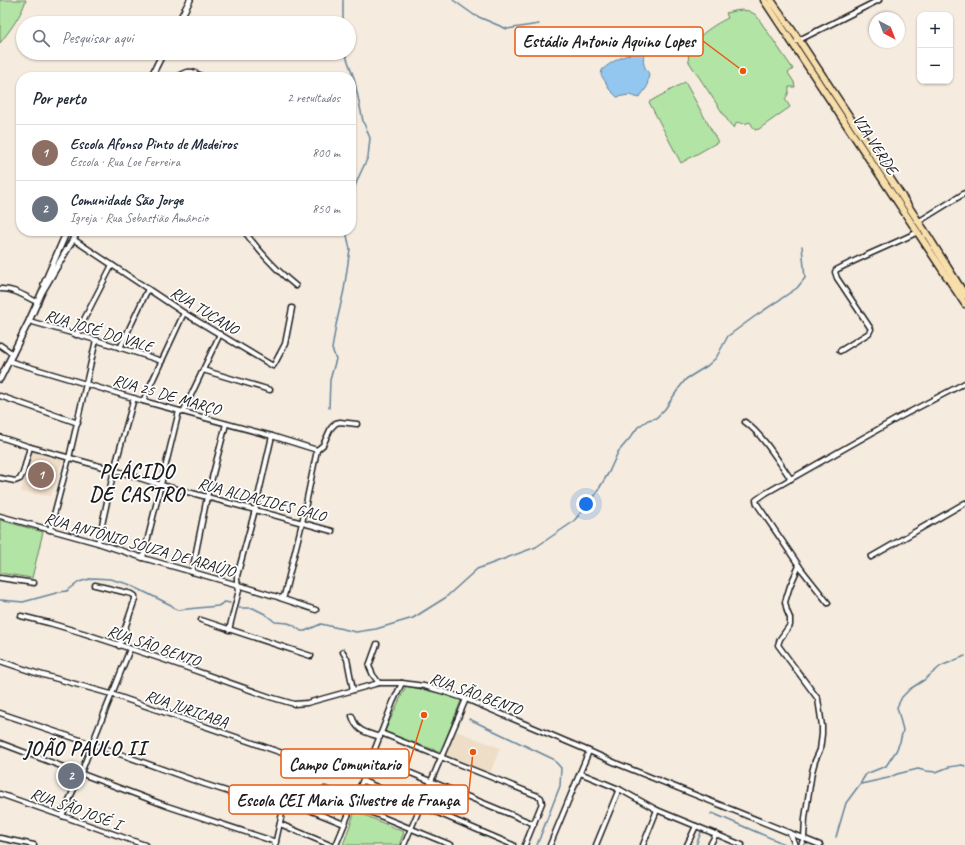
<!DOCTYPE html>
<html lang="pt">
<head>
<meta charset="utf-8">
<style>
  :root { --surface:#fff; --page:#f6f6f7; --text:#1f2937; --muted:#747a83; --line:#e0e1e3; --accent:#0b8043 }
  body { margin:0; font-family:Caveat,sans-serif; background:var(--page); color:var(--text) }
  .controls { position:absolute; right:12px; top:12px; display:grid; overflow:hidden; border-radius:8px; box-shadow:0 1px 3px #0004 }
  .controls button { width:36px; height:36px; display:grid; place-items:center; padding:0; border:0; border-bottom:1px solid var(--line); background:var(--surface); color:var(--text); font:20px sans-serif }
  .compass { position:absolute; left:869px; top:12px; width:36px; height:36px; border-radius:50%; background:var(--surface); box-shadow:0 1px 3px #0004; rotate:138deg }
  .you { position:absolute; left:586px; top:504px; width:14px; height:14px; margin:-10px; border:3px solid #fff; border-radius:50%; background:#1a73e8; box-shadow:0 0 0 6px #1a73e833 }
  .badge { display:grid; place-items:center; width:26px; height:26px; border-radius:50%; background:var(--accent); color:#fff; font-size:13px; font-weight:700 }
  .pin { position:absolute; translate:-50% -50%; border:2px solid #fff; box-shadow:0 1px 4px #0006 }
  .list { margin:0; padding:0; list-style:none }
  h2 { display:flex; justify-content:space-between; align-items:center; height:52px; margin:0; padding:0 16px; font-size:17px }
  h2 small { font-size:13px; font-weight:400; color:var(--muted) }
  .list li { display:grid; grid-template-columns:26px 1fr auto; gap:12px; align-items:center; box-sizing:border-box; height:56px; padding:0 16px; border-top:1px solid var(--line) }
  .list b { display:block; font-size:15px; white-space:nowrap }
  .list p { margin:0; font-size:13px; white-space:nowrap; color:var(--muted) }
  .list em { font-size:13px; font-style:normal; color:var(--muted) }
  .icon { flex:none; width:22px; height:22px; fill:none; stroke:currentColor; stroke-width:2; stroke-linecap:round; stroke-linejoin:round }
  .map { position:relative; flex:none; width:965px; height:845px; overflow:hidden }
  .search { position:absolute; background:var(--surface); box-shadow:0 1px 3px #0004; left:16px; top:16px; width:340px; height:44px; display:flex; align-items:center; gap:10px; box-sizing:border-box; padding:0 14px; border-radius:22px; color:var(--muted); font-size:15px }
  .panel { position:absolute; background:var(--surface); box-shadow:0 1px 3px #0004; left:16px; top:72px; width:340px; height:164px; border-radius:16px }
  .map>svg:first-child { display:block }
  .built { fill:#eeddc7 }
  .green { fill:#b2e4a5; stroke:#678060 }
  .water { fill:#93c7f0; stroke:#63839b }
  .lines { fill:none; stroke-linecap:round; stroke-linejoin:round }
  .stream { stroke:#63839b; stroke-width:1.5 }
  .minor-casing { stroke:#1c1c1c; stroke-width:7 }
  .tertiary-casing { stroke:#1c1c1c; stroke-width:8 }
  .primary-casing { stroke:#1c1c1c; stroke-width:9 }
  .minor { stroke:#fff; stroke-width:4 }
  .tertiary { stroke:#fff; stroke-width:5 }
  .primary { stroke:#f8deab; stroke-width:6 }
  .labels { text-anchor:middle; stroke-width:3.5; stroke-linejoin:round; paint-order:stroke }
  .street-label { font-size:16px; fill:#1c1c1c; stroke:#fff }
  .district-label { font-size:20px; font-weight:bold; letter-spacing:1px; fill:#1c1c1c; stroke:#fff }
  .leader { fill:none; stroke:#e8590c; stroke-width:1.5 }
  .callout-dot { fill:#e8590c; stroke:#fff; stroke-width:1.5 }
  .callout { fill:#fff; stroke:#e8590c; stroke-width:1.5 }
  .callout-label { font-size:17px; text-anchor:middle; font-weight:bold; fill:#1c1c1c }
</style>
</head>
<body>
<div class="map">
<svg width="965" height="845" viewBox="0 0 965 845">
  <rect width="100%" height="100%" fill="#f5ebde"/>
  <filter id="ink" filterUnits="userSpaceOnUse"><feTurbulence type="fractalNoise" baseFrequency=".025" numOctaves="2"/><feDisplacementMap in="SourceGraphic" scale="8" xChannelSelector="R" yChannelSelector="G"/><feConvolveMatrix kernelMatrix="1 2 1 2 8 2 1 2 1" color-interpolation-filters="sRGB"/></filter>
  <g filter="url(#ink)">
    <g class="built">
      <polygon points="31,451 63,459 51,496 21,492"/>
      <polygon points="456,731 500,748 490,773 445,756"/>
    </g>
    <g class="green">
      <path d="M 0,0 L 26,0 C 21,16 10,30 0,43 Z"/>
      <path d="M 742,10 L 749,11 L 756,15 L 793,69 L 788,73 L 794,82 L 795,87 L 789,87 C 789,93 788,95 785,99 L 790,107 L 759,129 L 755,130 L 750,122 C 745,124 742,124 737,122 L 734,128 L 730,124 L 689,62 C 684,43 713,25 728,18 L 726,13 L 734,11 Z"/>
      <polygon points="685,82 718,142 681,163 649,102"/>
      <polygon points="0,520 43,532 32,578 0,573"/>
      <polygon points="406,686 462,698 441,752 384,733"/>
      <polygon points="355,811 404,832 399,845 343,845"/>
    </g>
    <path class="water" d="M 644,49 L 645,50 C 642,62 643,65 649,74 L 647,87 L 639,98 L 629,95 L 617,97 L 609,89 L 605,81 L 601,75 L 602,70 C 614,59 629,54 644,49 Z"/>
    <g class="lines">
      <g class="stream">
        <polyline points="453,0 474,15 507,29 539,24"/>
        <polyline points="343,23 343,0"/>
        <polyline points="345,53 354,78 363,121 370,138 368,157 360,174 351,196"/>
        <polyline points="329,408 330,380 336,359 332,349 336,325 344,290 350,249 346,231"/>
        <polyline points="0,600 23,602 60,592 67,591 79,582 93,578 110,579 128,584 171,605 177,610 218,606 225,602 230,603"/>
        <polyline points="239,608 253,608 265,614 275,622 288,623 293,625 301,631 305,631 321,624 356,632 376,629 413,618 445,598 477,569 536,547 573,522 594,497 609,472 618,452 630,438 638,427 648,420 656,418 665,409 679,388 686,379 707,366 716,358 728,336 754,317 797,288 805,278 802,246"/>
        <polyline points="469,719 553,759 561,768 560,786 537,845"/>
        <polyline points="861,784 888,778 897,774 918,769 926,771 936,772 949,767 962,765 965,766"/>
        <polyline points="711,814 712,813 787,845"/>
        <polyline points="836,837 846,803 860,784 866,774 886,766 896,751 900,742 903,730 897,707 902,697 910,689 924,680 941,666 965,656"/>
        <polyline points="696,845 702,830"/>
      </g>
      <defs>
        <g id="minor">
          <polyline points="797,41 879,0"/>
          <path d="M 177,77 C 187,70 192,70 203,77"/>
          <polyline points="918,222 965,193"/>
          <path d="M 244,231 C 259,251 276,270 296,286"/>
          <polyline points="73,239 184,313 273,366 275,363 285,344 292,308"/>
          <path d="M 0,289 C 13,288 26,297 37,302"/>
          <polyline points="29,321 96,340 162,361"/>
          <polyline points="76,335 112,265"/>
          <polyline points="0,345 13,354"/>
          <polyline points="120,348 148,289"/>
          <path d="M 840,351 L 869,333 L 871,329 L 837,278 L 835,272 L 836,270 C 863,256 891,245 918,232"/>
          <polyline points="9,361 143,401 272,436 317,450"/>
          <polyline points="203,370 270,390"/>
          <polyline points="0,396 78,423"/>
          <polyline points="143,401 184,313"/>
          <polyline points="183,412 220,334"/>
          <path d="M 745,422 C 763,435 778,461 791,479"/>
          <polyline points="0,437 30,447 114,470 161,485 207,497 332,531"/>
          <polyline points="0,478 15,481 20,479 23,473 30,447"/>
          <polyline points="0,516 98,543 143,558 238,585 281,598 284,596 285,592 302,523 317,450 323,445 331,428 336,423 340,422 357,424"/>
          <polyline points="50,530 69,458 96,340"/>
          <polyline points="98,543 114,470 134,398"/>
          <polyline points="871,557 965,503"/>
          <polyline points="143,558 179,411"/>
          <polyline points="799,566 790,586 785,602 787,611 790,618 790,625 780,639 778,645 818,699 822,726 822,734 820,750 815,761 812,772 805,818 804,838 801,845"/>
          <polyline points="192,572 207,497 226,424"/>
          <polyline points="0,578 34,583"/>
          <polyline points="95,585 132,594 135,596 135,599 119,646"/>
          <polyline points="280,598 316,610"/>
          <polyline points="828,603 802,570 757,504 756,500 766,493 898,418 965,383"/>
          <polyline points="21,616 49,623 83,633 165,660 270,697 294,704 307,703 379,683 402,683 424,686 445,692 466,699 589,751 618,764 820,845"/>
          <polyline points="201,620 311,656"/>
          <polyline points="229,630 239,590 237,580 237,576 255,510 272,436"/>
          <polyline points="377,644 369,666 373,675 379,683"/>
          <polyline points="343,652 347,659 353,690"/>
          <polyline points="0,661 36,673 111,694 291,756 366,772"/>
          <polyline points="0,713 92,744 204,784 283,809"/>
          <path d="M 352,716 C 357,732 365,732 380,737"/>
          <polyline points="381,733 538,796 541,798 542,803 525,845"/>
          <polyline points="0,743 167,806 276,842"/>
          <polyline points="372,757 534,824"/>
          <polyline points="580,773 619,789 657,810 742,845"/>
          <polyline points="363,781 513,845"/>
          <polyline points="325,789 355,799"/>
          <polyline points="0,794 145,845"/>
          <polyline points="353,805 451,845"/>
          <polyline points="62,816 81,773 92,744 130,649"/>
          <polyline points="280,824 330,845"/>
          <polyline points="790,833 795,845"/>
          <polyline points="0,838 34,845"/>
          <polyline points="275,845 283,809 285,803 287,801 344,824"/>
          <polyline points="336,845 366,772 393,702 402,683"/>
          <polyline points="404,845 466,699"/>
          <polyline points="550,845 589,751"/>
          <polyline points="596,845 619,789"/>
          <polyline points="643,845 657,810"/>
          <polyline points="687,845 696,826"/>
          <polyline points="710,845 716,834"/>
        </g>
        <g id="tertiary">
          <polyline points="178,23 190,0"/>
          <polyline points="151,77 163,53"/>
          <polyline points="44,284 67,231"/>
          <polyline points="0,379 29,321 42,292 78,231"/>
        </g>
        <g id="primary">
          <polyline points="764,0 965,304"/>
          <polyline points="771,0 799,40 928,236 965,295"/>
        </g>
      </defs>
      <use href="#minor" class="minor-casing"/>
      <use href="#tertiary" class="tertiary-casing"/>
      <use href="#primary" class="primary-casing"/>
      <use href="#minor" class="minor"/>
      <use href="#tertiary" class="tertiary"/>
      <use href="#primary" class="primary"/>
    </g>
  </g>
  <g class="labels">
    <g class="street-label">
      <text transform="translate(876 144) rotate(57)" y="6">VIA VERDE</text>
      <text transform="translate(205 310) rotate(32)" y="6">RUA TUCANO</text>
      <text transform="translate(99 330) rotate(17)" y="6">RUA JOSÉ DO VALE</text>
      <text transform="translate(167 394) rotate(16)" y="6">RUA 25 DE MARÇO</text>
      <text transform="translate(262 499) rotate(15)" y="6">RUA ALDACIDES GALO</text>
      <text transform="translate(140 544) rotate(16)" y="6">RUA ANTÔNIO SOUZA DE ARAÚJO</text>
      <text transform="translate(154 645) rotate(19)" y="6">RUA SÃO BENTO</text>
      <text transform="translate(476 693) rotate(20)" y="6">RUA SÃO BENTO</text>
      <text transform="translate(187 708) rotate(19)" y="6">RUA JURICABA</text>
      <text transform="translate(76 808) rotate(20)" y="6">RUA SÃO JOSÉ I</text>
    </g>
    <g class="district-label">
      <text x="137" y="478">PLÁCIDO<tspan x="137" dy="23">DE CASTRO</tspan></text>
      <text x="85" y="755">JOÃO PAULO II</text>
    </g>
  </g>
  <path class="leader" d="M743 71L703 41M424 715L409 764M473 752L468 800"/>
  <g class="callout-dot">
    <circle cx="743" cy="71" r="4"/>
    <circle cx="424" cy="715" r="4"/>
    <circle cx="473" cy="752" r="4"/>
  </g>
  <g class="callout">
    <rect x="515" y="27" width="188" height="29" rx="4"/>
    <rect x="281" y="749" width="128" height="29" rx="4"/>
    <rect x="229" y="785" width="239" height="29" rx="4"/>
  </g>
  <g class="callout-label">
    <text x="609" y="47">Estádio Antonio Aquino Lopes</text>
    <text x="345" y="770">Campo Comunitario</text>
    <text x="348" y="806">Escola CEI Maria Silvestre de França</text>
  </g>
</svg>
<div class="controls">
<button>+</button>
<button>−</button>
</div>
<svg class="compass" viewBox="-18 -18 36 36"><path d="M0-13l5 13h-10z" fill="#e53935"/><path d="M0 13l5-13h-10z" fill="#747a83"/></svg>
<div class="you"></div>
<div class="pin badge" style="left:41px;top:475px;background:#8d6e63">1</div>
<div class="pin badge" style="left:71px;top:776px;background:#6b7280">2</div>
<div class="search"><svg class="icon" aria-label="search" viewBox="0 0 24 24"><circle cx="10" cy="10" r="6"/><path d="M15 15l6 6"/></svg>Pesquisar aqui</div>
<section class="panel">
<h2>Por perto<small>2 resultados</small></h2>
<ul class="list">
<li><span class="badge" style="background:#8d6e63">1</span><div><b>Escola Afonso Pinto de Medeiros</b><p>Escola · Rua Loe Ferreira</p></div><em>800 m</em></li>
<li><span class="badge" style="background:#6b7280">2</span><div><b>Comunidade São Jorge</b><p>Igreja · Rua Sebastião Amâncio</p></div><em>850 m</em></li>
</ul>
</section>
</div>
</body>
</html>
